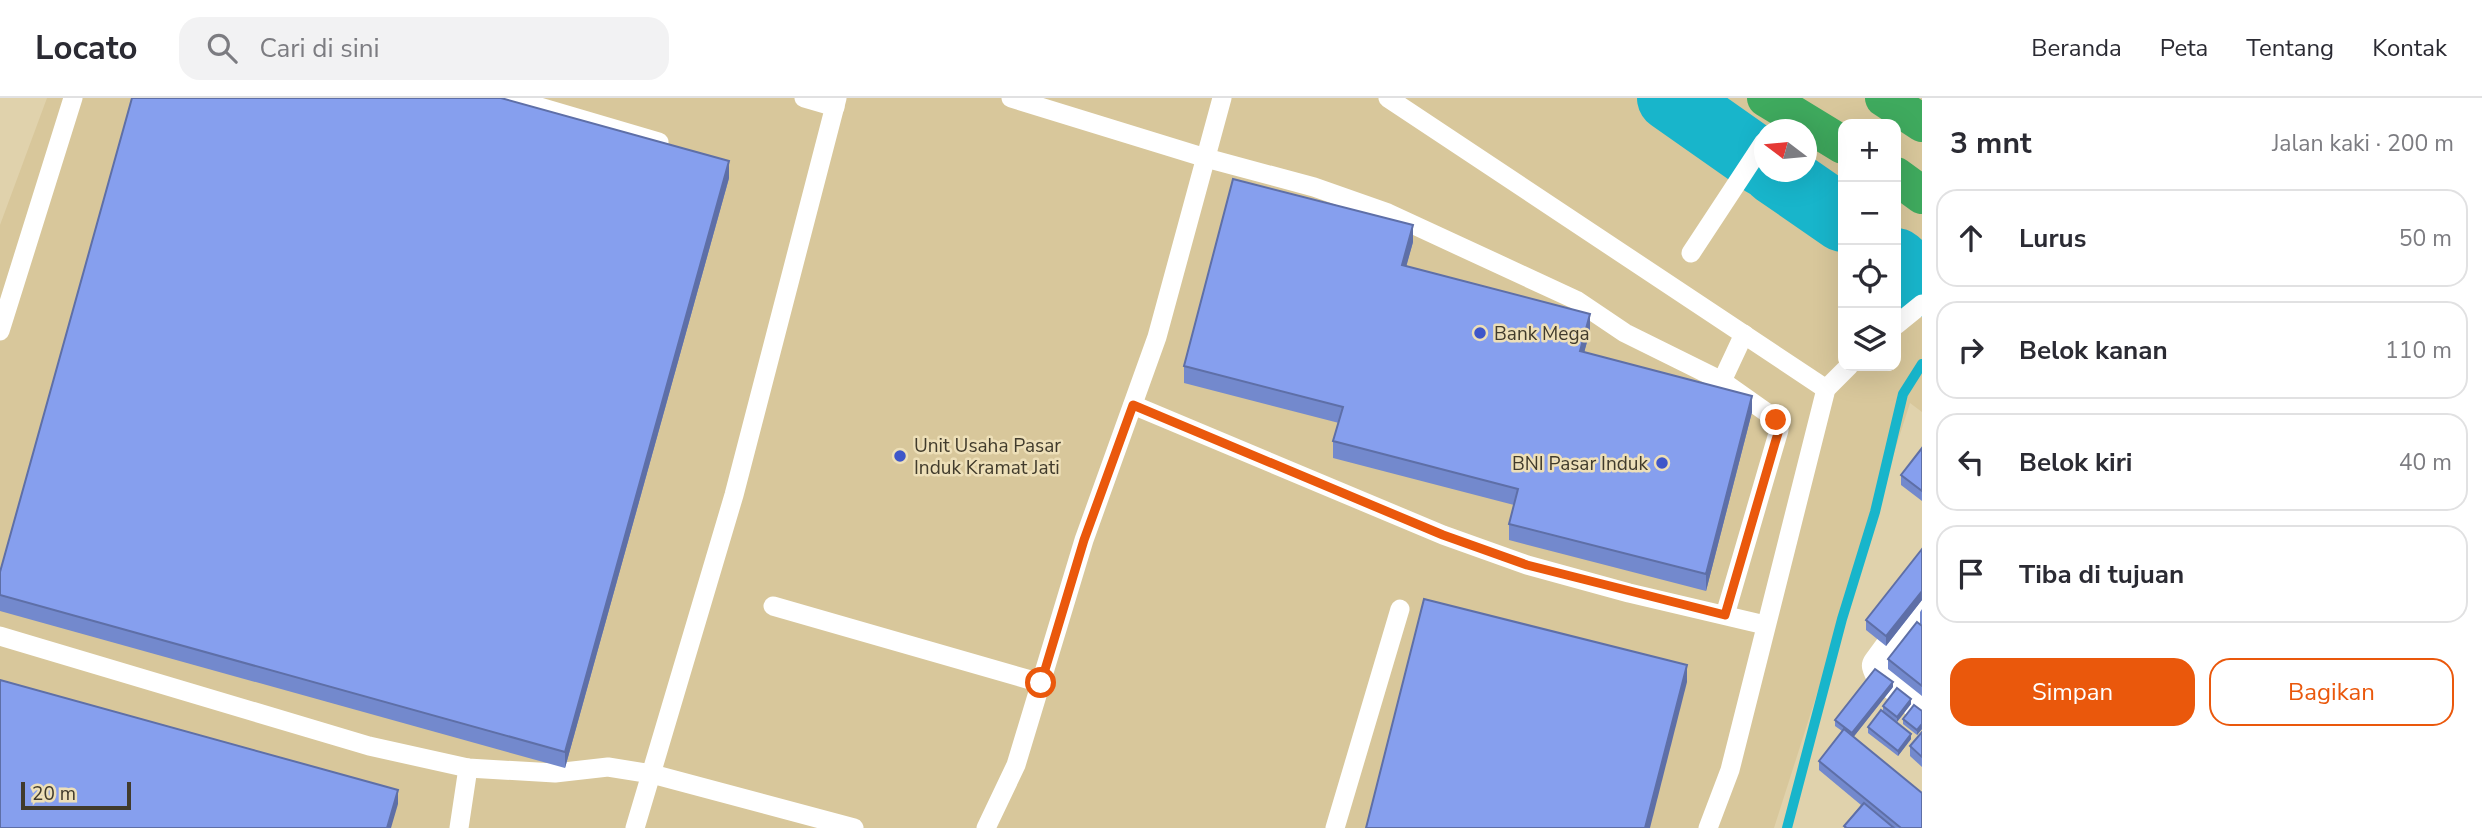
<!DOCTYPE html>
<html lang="id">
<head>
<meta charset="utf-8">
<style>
  :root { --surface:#fff; --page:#f2f2f3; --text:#2b2b33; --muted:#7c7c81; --line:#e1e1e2; --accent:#ea580c }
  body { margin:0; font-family:"Nunito Sans",sans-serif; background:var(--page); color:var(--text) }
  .controls { position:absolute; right:21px; top:21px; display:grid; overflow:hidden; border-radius:14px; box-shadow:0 7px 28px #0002 }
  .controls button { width:63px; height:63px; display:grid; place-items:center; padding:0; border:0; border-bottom:2px solid var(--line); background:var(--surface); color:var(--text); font:35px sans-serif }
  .compass { position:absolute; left:1754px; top:21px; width:63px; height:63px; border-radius:50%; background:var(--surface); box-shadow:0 7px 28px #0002; rotate:286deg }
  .scale { position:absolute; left:21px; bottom:18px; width:110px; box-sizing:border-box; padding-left:7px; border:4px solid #413b2c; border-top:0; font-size:19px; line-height:24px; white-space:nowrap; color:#413b2c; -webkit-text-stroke:5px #eddfb8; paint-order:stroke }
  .stop { position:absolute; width:21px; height:21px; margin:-16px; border:5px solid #ea580c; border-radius:50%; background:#fff }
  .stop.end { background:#ea580c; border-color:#fff; box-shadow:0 2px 7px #0008 }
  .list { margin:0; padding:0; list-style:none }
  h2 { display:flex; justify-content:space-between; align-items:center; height:91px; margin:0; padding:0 28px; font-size:30px }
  h2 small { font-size:23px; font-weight:400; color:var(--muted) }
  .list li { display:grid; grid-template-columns:46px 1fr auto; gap:21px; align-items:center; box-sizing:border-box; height:98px; margin:0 14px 14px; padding:0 14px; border:2px solid var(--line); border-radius:21px }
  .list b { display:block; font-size:26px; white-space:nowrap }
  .list em { font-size:23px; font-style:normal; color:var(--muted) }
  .actions { display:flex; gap:14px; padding:21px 28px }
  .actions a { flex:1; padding:16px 0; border:2px solid var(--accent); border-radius:21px; text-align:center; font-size:24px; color:var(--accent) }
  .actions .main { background:var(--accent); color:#fff }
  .icon { flex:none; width:38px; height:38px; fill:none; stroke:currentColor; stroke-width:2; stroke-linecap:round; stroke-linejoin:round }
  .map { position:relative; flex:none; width:1922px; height:730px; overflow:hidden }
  header { display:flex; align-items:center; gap:42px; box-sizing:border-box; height:98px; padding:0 35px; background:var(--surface); border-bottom:2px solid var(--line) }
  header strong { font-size:33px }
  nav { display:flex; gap:38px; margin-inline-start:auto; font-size:24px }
  .search { width:490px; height:63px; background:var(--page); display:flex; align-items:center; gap:18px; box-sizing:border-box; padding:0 24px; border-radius:21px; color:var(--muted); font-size:26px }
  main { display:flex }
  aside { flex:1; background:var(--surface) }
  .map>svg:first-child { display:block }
  .built { fill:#d8c79b; fill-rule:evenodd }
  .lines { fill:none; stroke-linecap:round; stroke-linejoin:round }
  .stream { stroke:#18b5cb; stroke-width:10 }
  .river { stroke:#18b5cb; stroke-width:66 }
  .lane { stroke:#fff; stroke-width:19 }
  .street { stroke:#fff; stroke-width:38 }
  .highway { stroke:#3faa5e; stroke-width:38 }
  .wall { fill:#7389cd }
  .shaded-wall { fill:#5e6fa7 }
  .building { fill:#869fee; stroke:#5e6fa7; stroke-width:2 }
  .route { stroke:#ea580c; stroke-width:9 }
  .poi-dot { fill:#3e56c9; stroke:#eddfb8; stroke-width:2.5 }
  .labels { text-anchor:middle; stroke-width:5; stroke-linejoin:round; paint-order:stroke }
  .poi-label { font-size:19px; fill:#413b2c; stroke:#eddfb8; text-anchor:start }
</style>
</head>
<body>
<header>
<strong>Locato</strong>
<div class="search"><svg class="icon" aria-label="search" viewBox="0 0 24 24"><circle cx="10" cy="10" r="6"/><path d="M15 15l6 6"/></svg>Cari di sini</div>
<nav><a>Beranda</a><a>Peta</a><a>Tentang</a><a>Kontak</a></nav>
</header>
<main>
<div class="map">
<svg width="1922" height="730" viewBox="0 0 1922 730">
  <rect width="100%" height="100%" fill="#e0d2ac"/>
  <path class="built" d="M 47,0 L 1922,0 L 1922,314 L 1910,305 L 1774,730 L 0,730 L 0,127 ZM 1843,26 L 1896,26 L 1896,268 L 1843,268 ZM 1764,32 L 1806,32 L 1806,74 L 1764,74 Z"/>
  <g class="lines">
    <polyline class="stream" points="1787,730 1842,521 1875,414 1903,296 1922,266"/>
    <g class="river">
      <polyline points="1670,0 1764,66"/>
      <polyline points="1775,74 1843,121"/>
      <polyline points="1896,163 1922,186"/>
    </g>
    <g class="lane">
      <polyline points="509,0 659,44"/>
      <polyline points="804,0 835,9"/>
      <polyline points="1011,0 1206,60 1314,89 1388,115 1576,202 1625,235 1722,283 1744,236"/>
      <polyline points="1388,0 1826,291"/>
      <polyline points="1691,155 1764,44"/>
      <polyline points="1896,227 1922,206"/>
      <polyline points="0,233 73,0"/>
      <polyline points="1722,283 1773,319 1779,332 1725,517"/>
      <polyline points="1133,307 1443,437 1527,467 1629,495 1765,527"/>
      <polyline points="773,508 1041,585"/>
      <polyline points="0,538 369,648 468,670 555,675 608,669 652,676 854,730"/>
      <polyline points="459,730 468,670"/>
      <polyline points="635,730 734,397 837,0"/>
      <polyline points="986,730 1016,667 1084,442 1157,239 1222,0"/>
      <polyline points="1335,730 1400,511"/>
      <polyline points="1708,730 1730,672 1826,291 1849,268"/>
    </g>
    <polyline class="street" points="1922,512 1881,568 1883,573 1922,605"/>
    <g class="highway">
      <polyline points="1766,0 1843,47"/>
      <polyline points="1884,0 1922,25"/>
      <polyline points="1896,78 1922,97"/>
    </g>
  </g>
  <g class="wall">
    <polygon points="729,80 565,670 0,513 0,474"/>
    <polygon points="1413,144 1406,168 1590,233 1584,254 1752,314 1706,493 1509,442 1509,426 1514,407 1333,360 1333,343 1339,325 1184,285 1184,268"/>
    <polygon points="1922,350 1922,403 1901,387 1901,377"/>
    <polygon points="1922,451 1922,502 1886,548 1866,532 1866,522"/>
    <polygon points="1922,511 1922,598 1888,571 1888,561 1920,526 1920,514"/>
    <polygon points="1893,589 1853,639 1922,730 1844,730 1844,728 1861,707 1819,672 1819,663 1842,633 1835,628 1835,622"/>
    <polygon points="1911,606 1897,624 1911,641 1898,658 1868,635 1868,629 1883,613 1883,608"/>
    <polygon points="1922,613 1922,631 1917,637 1903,626 1903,621"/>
    <polygon points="1922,634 1922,669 1910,658 1910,648"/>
  </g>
  <g class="shaded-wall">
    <polygon points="729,63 729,80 565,670 565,654"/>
    <polygon points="1413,127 1413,144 1402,184 1402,167"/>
    <polygon points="1590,216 1590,233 1580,270 1580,253"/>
    <polygon points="1752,298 1752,314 1706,493 1706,476"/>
    <polygon points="1922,493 1922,502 1886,548 1886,538"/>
    <polygon points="1687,567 1687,584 1650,730 1645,730"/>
    <polygon points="1893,584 1893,589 1852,641 1852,635"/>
    <polygon points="1911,601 1911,606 1897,624 1897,619"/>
    <polygon points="1922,626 1922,631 1917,637 1917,632"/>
    <polygon points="1911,636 1911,641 1898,658 1898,653"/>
    <polygon points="398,692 398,706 391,730 387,730"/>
  </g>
  <g class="building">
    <polygon points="132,0 501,0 729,63 565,654 0,497 0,474"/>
    <polygon points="1233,81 1413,127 1402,167 1590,216 1580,253 1752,298 1706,476 1509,426 1518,391 1333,343 1343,309 1184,268"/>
    <polygon points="1922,350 1922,393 1901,377"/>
    <polygon points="1922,451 1922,493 1886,538 1866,522"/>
    <polygon points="1424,501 1687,567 1645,730 1366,730"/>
    <polygon points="1917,524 1922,528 1922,588 1888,561"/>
    <polygon points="1875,571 1893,584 1852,635 1835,622"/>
    <polygon points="0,582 398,692 387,730 0,730"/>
    <polygon points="1897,590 1911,601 1897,619 1883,608"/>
    <polygon points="1914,607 1922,613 1922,626 1917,632 1903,621"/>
    <polygon points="1881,612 1911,636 1898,653 1868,629"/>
    <polygon points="1844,631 1922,695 1922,730 1901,730 1819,663"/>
    <polygon points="1922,634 1922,659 1910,648"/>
    <polygon points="1864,705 1894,730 1847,730 1844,728"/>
  </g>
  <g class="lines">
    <polyline class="route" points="1041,585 1084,442 1133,307 1443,437 1527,467 1725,517 1775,345 1779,332 1776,322"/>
  </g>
  <g class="poi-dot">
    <circle cx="1480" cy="235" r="7"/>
    <circle cx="900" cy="358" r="7"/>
    <circle cx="1662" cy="365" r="7"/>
  </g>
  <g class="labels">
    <g class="poi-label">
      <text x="1494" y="242">Bank Mega</text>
      <text x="914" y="354">Unit Usaha Pasar<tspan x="914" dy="22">Induk Kramat Jati</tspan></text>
      <text x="1648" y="372" text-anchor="end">BNI Pasar Induk</text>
    </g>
  </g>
</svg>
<div class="controls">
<button>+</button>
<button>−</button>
<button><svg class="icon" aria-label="locate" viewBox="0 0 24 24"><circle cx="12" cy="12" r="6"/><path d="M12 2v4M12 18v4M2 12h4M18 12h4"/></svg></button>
<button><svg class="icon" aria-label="layers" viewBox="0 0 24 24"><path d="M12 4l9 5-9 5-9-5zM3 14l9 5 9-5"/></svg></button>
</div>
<svg class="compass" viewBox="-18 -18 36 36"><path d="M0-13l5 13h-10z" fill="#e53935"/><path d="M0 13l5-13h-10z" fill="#7c7c81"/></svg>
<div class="scale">20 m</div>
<div class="stop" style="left:1041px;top:585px"></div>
<div class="stop end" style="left:1776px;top:322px"></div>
</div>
<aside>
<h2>3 mnt<small>Jalan kaki · 200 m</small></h2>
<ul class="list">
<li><svg class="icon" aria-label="ahead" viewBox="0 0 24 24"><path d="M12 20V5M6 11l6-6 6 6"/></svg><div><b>Lurus</b></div><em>50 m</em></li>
<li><svg class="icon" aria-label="right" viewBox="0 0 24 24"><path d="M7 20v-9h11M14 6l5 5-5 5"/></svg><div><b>Belok kanan</b></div><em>110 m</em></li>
<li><svg class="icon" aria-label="left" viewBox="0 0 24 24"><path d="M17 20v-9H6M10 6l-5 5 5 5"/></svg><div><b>Belok kiri</b></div><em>40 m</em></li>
<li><svg class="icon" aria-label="arrive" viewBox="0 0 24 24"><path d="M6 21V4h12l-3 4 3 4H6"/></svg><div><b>Tiba di tujuan</b></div></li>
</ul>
<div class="actions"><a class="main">Simpan</a><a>Bagikan</a></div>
</aside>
</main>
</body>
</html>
